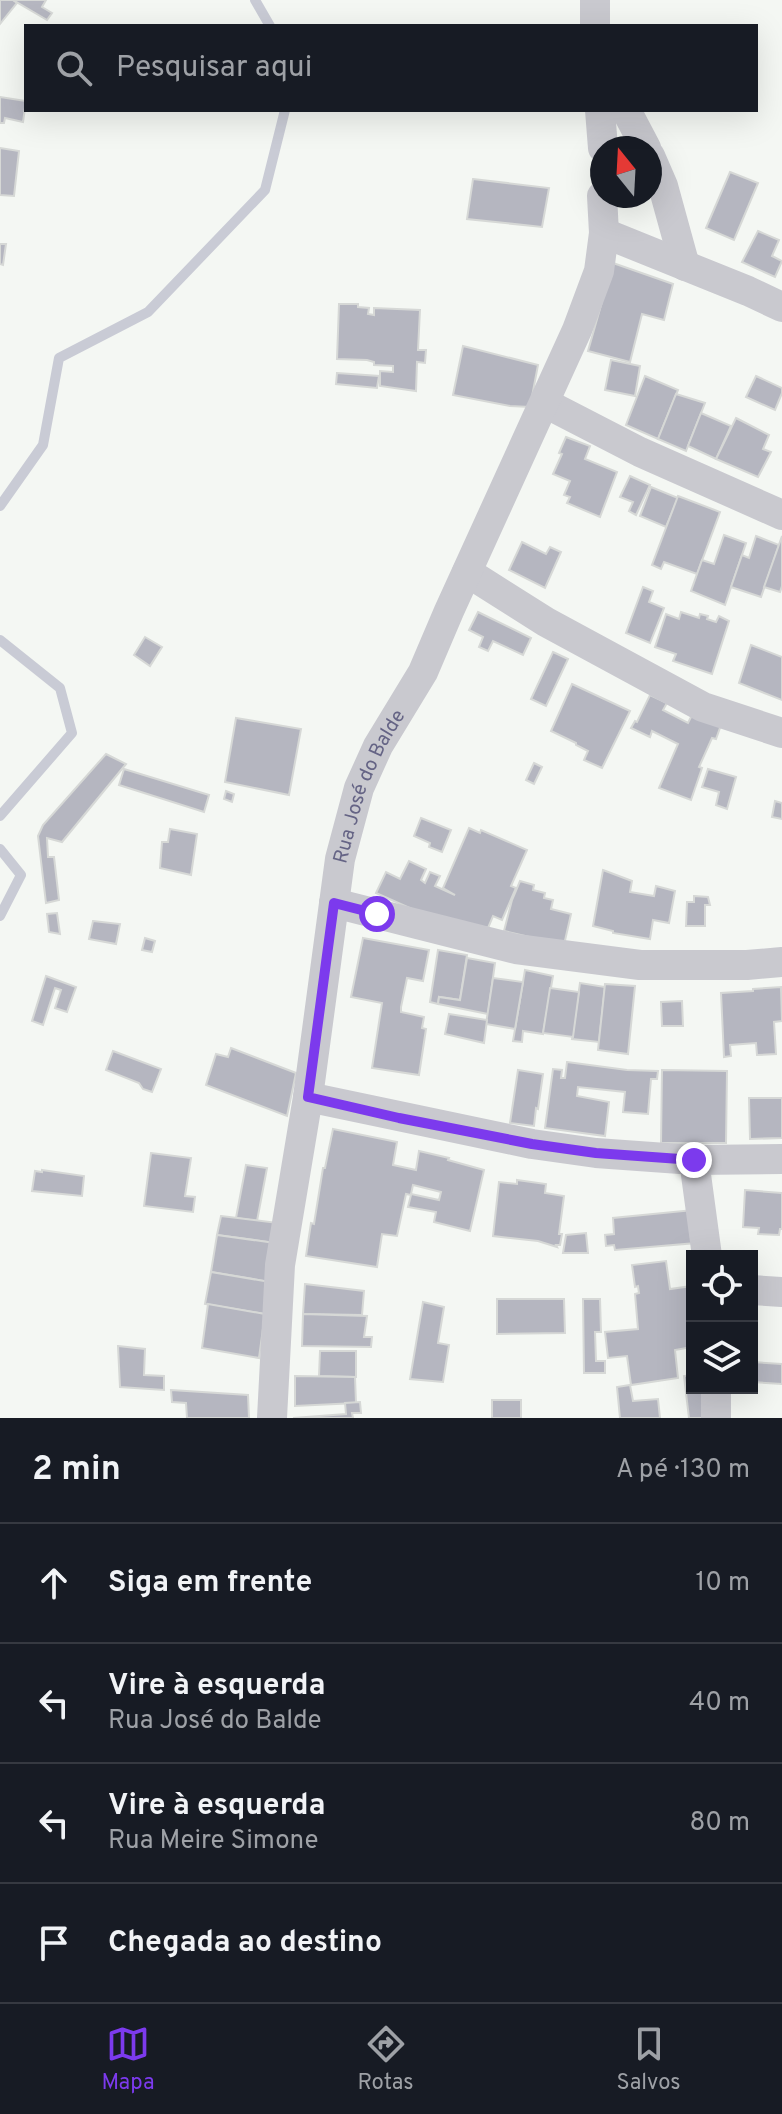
<!DOCTYPE html>
<html lang="pt">
<head>
<meta charset="utf-8">
<style>
  :root { --surface:#171b24; --page:#242831; --text:#f1f3f6; --muted:#9ea1a6; --line:#363941; --accent:#7c3aed }
  body { margin:0; font-family:Overpass,sans-serif; background:var(--page); color:var(--text) }
  .controls { position:absolute; right:24px; bottom:24px; display:grid; overflow:hidden; border-radius:0px; box-shadow:0 8px 32px #0002 }
  .controls button { width:72px; height:72px; display:grid; place-items:center; padding:0; border:0; border-bottom:2px solid var(--line); background:var(--surface); color:var(--text); font:40px sans-serif }
  .compass { position:absolute; left:590px; top:136px; width:72px; height:72px; border-radius:50%; background:var(--surface); box-shadow:0 8px 32px #0002; rotate:342deg }
  .stop { position:absolute; width:24px; height:24px; margin:-18px; border:6px solid #7c3aed; border-radius:50%; background:#fff }
  .stop.end { background:#7c3aed; border-color:#fff; box-shadow:0 2px 8px #0008 }
  .list { margin:0; padding:0; list-style:none }
  h2 { display:flex; justify-content:space-between; align-items:center; height:104px; margin:0; padding:0 32px; font-size:34px }
  h2 small { font-size:26px; font-weight:400; color:var(--muted) }
  .list li { display:grid; grid-template-columns:52px 1fr auto; gap:24px; align-items:center; box-sizing:border-box; height:120px; padding:0 32px; border-top:2px solid var(--line) }
  .list b { display:block; font-size:30px; white-space:nowrap }
  .list p { margin:0; font-size:26px; white-space:nowrap; color:var(--muted) }
  .list em { font-size:26px; font-style:normal; color:var(--muted) }
  .icon { flex:none; width:44px; height:44px; fill:none; stroke:currentColor; stroke-width:2; stroke-linecap:round; stroke-linejoin:round }
  .map { position:relative; flex:none; width:782px; height:1418px; overflow:hidden }
  .search { position:absolute; background:var(--surface); box-shadow:0 8px 32px #0002; left:24px; right:24px; top:24px; height:88px; display:flex; align-items:center; gap:20px; box-sizing:border-box; padding:0 28px; border-radius:0px; color:var(--muted); font-size:30px }
  .sheet { height:584px; background:var(--surface) }
  nav { display:flex; justify-content:space-around; align-items:center; box-sizing:border-box; height:112px; border-top:2px solid var(--line); background:var(--surface); font-size:22px; color:var(--muted) }
  nav a { display:grid; justify-items:center; gap:4px }
  nav .on { color:var(--accent) }
  .map>svg:first-child { display:block }
  .lines { fill:none; stroke-linecap:round; stroke-linejoin:round }
  .stream { stroke:#c9cbd5; stroke-width:10 }
  .building { fill:#b5b6c0; stroke:#d6d8d6; stroke-width:2; fill-rule:evenodd }
  .street { stroke:#c9c9cf; stroke-width:30 }
  .route { stroke:#7c3aed; stroke-width:10 }
  .labels { text-anchor:middle; stroke-width:8; stroke-linejoin:round; paint-order:stroke }
  .street-label { font-size:20px; fill:#656485; stroke:#fff }
</style>
</head>
<body>
<div class="map">
<svg width="782" height="1418" viewBox="0 0 782 1418">
  <rect width="100%" height="100%" fill="#f4f7f3"/>
  <g class="lines">
    <g class="stream">
      <polyline points="255,0 270,26"/>
      <polyline points="0,506 43,445 59,358 148,312 265,190 285,110"/>
      <polyline points="0,640 60,688 72,733 0,816"/>
      <polyline points="0,849 21,875 0,916"/>
    </g>
  </g>
  <g class="building">
    <polygon points="0,0 13,0 17,3 0,24"/>
    <polygon points="13,0 46,0 42,7 52,13 47,20"/>
    <polygon points="0,97 26,101 23,122 5,118 4,123 0,123"/>
    <polygon points="0,148 19,151 14,196 0,195"/>
    <polygon points="730,172 758,183 734,240 706,228"/>
    <polygon points="473,179 549,188 542,227 467,219"/>
    <polygon points="758,231 779,240 772,256 782,261 775,277 742,262"/>
    <polygon points="0,244 6,244 3,265 0,264"/>
    <polygon points="613,263 673,284 664,320 642,314 630,362 588,351"/>
    <polygon points="339,304 358,304 358,307 369,308 368,314 374,315 374,308 420,310 418,350 426,350 425,363 417,362 416,391 380,386 380,371 393,372 393,366 374,365 374,362 367,360 337,359"/>
    <polygon points="463,346 538,365 530,407 510,406 453,395"/>
    <polygon points="611,360 640,366 635,396 605,390"/>
    <polygon points="337,373 379,376 377,388 336,384"/>
    <polygon points="645,376 678,390 658,439 626,425"/>
    <polygon points="756,376 782,388 782,393 775,410 746,397"/>
    <polygon points="676,394 705,403 686,451 658,439"/>
    <polygon points="701,413 731,426 716,459 688,446"/>
    <polygon points="736,418 769,435 763,449 771,452 758,477 716,459"/>
    <polygon points="566,437 590,446 585,459 617,472 600,517 567,503 570,497 564,495 570,481 553,474 562,454 559,453"/>
    <polygon points="630,476 650,485 636,515 629,511 633,502 620,497"/>
    <polygon points="651,487 678,498 666,527 640,516"/>
    <polygon points="678,496 720,512 697,574 664,562 661,569 652,565"/>
    <polygon points="724,535 746,543 725,605 691,591 702,560 714,564"/>
    <polygon points="756,536 779,545 761,597 731,587 742,555 749,558"/>
    <polygon points="782,536 782,586 780,592 764,587"/>
    <polygon points="522,542 546,554 550,547 561,552 545,588 509,570"/>
    <polygon points="643,587 653,591 649,602 664,608 650,643 626,633"/>
    <polygon points="478,612 531,638 523,655 493,641 488,651 479,647 483,637 469,630"/>
    <polygon points="681,612 699,618 700,614 708,616 707,619 716,622 719,616 729,621 712,674 673,661 676,654 655,647 666,614 679,619"/>
    <polygon points="145,637 162,647 150,666 134,655"/>
    <polygon points="751,645 782,657 782,700 739,683"/>
    <polygon points="553,652 568,659 546,706 531,699"/>
    <polygon points="572,684 630,711 602,768 584,760 588,751 576,745 576,743 551,731"/>
    <polygon points="650,695 667,703 663,710 688,723 693,713 721,725 716,739 712,738 699,767 702,768 691,800 659,788 678,744 652,731 650,737 631,728 635,721 637,722"/>
    <polygon points="236,718 301,729 289,795 225,782"/>
    <polygon points="106,754 126,764 62,842 47,838 48,857 54,857 59,900 46,903 38,836 43,825"/>
    <polygon points="534,763 542,767 534,784 526,780"/>
    <polygon points="124,769 209,795 204,812 119,785"/>
    <polygon points="708,769 736,777 727,809 716,805 719,792 702,787"/>
    <polygon points="226,791 234,794 232,802 224,799"/>
    <polygon points="775,801 782,803 782,819 772,817"/>
    <polygon points="421,818 451,830 442,852 429,847 430,843 414,836"/>
    <polygon points="469,828 480,833 481,830 527,850 511,886 516,888 502,920 493,916 488,928 423,914 376,893 386,872 400,879 409,861 426,869 421,880 425,883 430,872 440,876 435,886 455,895 443,888"/>
    <polygon points="170,829 197,834 191,875 160,868 162,842 168,842"/>
    <polygon points="603,870 632,881 630,892 654,896 656,886 675,891 669,923 653,920 650,939 613,933 613,931 593,926"/>
    <polygon points="520,881 534,885 533,890 545,893 544,898 553,900 551,909 571,914 564,945 504,931 512,900"/>
    <polygon points="694,896 708,897 710,905 705,905 705,926 686,926 687,902 694,902"/>
    <polygon points="57,913 60,934 49,932 47,914"/>
    <polygon points="93,921 120,924 116,944 89,939"/>
    <polygon points="145,938 155,941 152,952 142,950"/>
    <polygon points="363,938 429,950 423,981 407,978 401,1007 401,1012 424,1017 422,1028 426,1029 419,1075 372,1068 382,1003 351,997"/>
    <polygon points="438,950 467,955 460,1000 439,997 438,1004 430,1002"/>
    <polygon points="467,958 495,963 488,1014 438,1004 439,997 460,1000"/>
    <polygon points="525,970 553,976 543,1034 523,1031 522,1042 513,1041"/>
    <polygon points="46,976 76,987 67,1012 55,1008 61,990 55,988 43,1025 32,1021"/>
    <polygon points="493,978 523,982 515,1029 486,1024"/>
    <polygon points="580,983 605,987 599,1042 572,1039"/>
    <polygon points="605,984 635,986 628,1054 598,1050"/>
    <polygon points="781,987 782,1021 774,1022 776,1054 757,1055 756,1043 730,1045 731,1056 724,1057 721,993 753,991 753,989"/>
    <polygon points="550,988 579,992 573,1037 543,1033"/>
    <polygon points="682,1001 683,1026 662,1026 661,1002"/>
    <polygon points="449,1014 487,1020 484,1043 445,1034"/>
    <polygon points="231,1048 296,1073 287,1116 206,1085 216,1054 228,1057"/>
    <polygon points="113,1051 161,1069 152,1092 143,1089 139,1083 106,1070"/>
    <polygon points="567,1062 627,1070 658,1071 657,1079 651,1079 648,1114 623,1112 625,1092 578,1087 577,1096 609,1102 605,1136 545,1128 553,1069 562,1070 561,1078 565,1078"/>
    <polygon points="518,1070 543,1074 538,1109 536,1108 534,1126 510,1123"/>
    <polygon points="662,1070 727,1071 726,1143 661,1143"/>
    <polygon points="749,1098 782,1098 782,1138 750,1139"/>
    <path d="M 333,1129 L 397,1142 L 393,1165 L 416,1170 L 419,1151 L 449,1158 L 448,1160 L 484,1170 L 470,1231 L 434,1222 L 436,1212 L 408,1207 L 411,1195 L 406,1194 L 397,1236 L 382,1234 L 377,1267 L 306,1256 L 311,1223 L 314,1224 L 323,1168 L 325,1168 ZM 413,1185 L 441,1192 L 439,1200 L 411,1194 Z"/>
    <polygon points="151,1153 191,1158 185,1196 195,1197 193,1212 144,1206"/>
    <polygon points="246,1165 267,1168 257,1221 236,1218"/>
    <polygon points="42,1170 84,1176 82,1196 32,1191 35,1171 42,1172"/>
    <polygon points="517,1180 546,1184 545,1193 564,1196 559,1234 562,1234 560,1245 556,1245 557,1247 538,1241 493,1236 499,1182 517,1184"/>
    <polygon points="745,1190 782,1193 782,1229 780,1229 779,1235 758,1234 759,1228 743,1227"/>
    <polygon points="693,1210 696,1243 615,1250 614,1245 606,1246 605,1235 614,1234 613,1218"/>
    <polygon points="221,1216 278,1223 275,1243 217,1235"/>
    <polygon points="586,1233 588,1253 563,1253 566,1235"/>
    <polygon points="217,1235 275,1243 270,1282 211,1272"/>
    <polygon points="666,1261 670,1289 692,1286 692,1347 675,1350 678,1378 631,1385 627,1356 608,1358 605,1332 638,1329 635,1294 639,1293 638,1286 635,1287 632,1265"/>
    <polygon points="211,1272 270,1282 265,1314 205,1304"/>
    <polygon points="305,1284 364,1291 362,1315 303,1314"/>
    <polygon points="497,1299 564,1299 565,1333 497,1334"/>
    <polygon points="583,1299 600,1299 601,1332 595,1332 596,1361 605,1361 605,1373 584,1373"/>
    <polygon points="423,1302 444,1307 438,1343 449,1345 443,1382 410,1379"/>
    <polygon points="208,1304 265,1314 259,1358 202,1348"/>
    <polygon points="303,1314 367,1316 364,1337 372,1337 371,1347 302,1346"/>
    <polygon points="118,1346 145,1349 144,1375 164,1376 164,1390 120,1387"/>
    <polygon points="320,1351 356,1351 356,1377 319,1376"/>
    <polygon points="752,1362 782,1364 782,1384 752,1382"/>
    <polygon points="692,1375 692,1388 703,1388 707,1418 689,1418 684,1376"/>
    <polygon points="295,1376 355,1377 356,1403 295,1406"/>
    <polygon points="630,1385 633,1401 658,1399 660,1418 620,1418 617,1387"/>
    <polygon points="171,1390 248,1395 249,1418 187,1418 186,1403 172,1402"/>
    <rect x="492" y="1400" width="29" height="18"/>
    <polygon points="360,1402 361,1413 352,1413 353,1418 293,1418 346,1414 345,1403"/>
  </g>
  <g class="lines">
    <g class="street">
      <polyline points="595,26 595,0"/>
      <polyline points="600,110 603,148"/>
      <polyline points="626,110 646,148"/>
      <polyline points="650,156 663,186 685,266"/>
      <polyline points="604,233 748,291 782,307"/>
      <polyline points="545,403 640,452 782,515"/>
      <polyline points="467,572 546,622 703,707 782,733"/>
      <polyline points="334,903 516,949 640,965 747,965 782,962"/>
      <polyline points="308,1097 532,1144 596,1153 694,1160 782,1159"/>
      <polyline points="694,1160 707,1256"/>
      <polyline points="752,1290 782,1292"/>
      <polyline points="716,1388 716,1418"/>
      <path id="s1" d="M 272,1418 L 280,1265 L 308,1097 L 340,859 L 359,788 L 378,746 L 423,672 L 449,611 L 577,330 L 599,271 L 604,233 L 602,196"/>
    </g>
  </g>
  <g class="lines">
    <polyline class="route" points="377,914 334,903 308,1097 399,1118 532,1144 596,1153 694,1160"/>
  </g>
  <g class="labels">
    <g class="street-label">
      <text dy="7" stroke="none"><textPath href="#s1" startOffset="642">Rua José do Balde</textPath></text>
    </g>
  </g>
</svg>
<div class="controls">
<button><svg class="icon" aria-label="locate" viewBox="0 0 24 24"><circle cx="12" cy="12" r="6"/><path d="M12 2v4M12 18v4M2 12h4M18 12h4"/></svg></button>
<button><svg class="icon" aria-label="layers" viewBox="0 0 24 24"><path d="M12 4l9 5-9 5-9-5zM3 14l9 5 9-5"/></svg></button>
</div>
<svg class="compass" viewBox="-18 -18 36 36"><path d="M0-13l5 13h-10z" fill="#e53935"/><path d="M0 13l5-13h-10z" fill="#9ea1a6"/></svg>
<div class="stop" style="left:377px;top:914px"></div>
<div class="stop end" style="left:694px;top:1160px"></div>
<div class="search"><svg class="icon" aria-label="search" viewBox="0 0 24 24"><circle cx="10" cy="10" r="6"/><path d="M15 15l6 6"/></svg>Pesquisar aqui</div>
</div>
<section class="sheet">
<h2>2 min<small>A pé · 130 m</small></h2>
<ul class="list">
<li><svg class="icon" aria-label="ahead" viewBox="0 0 24 24"><path d="M12 20V5M6 11l6-6 6 6"/></svg><div><b>Siga em frente</b></div><em>10 m</em></li>
<li><svg class="icon" aria-label="left" viewBox="0 0 24 24"><path d="M17 20v-9H6M10 6l-5 5 5 5"/></svg><div><b>Vire à esquerda</b><p>Rua José do Balde</p></div><em>40 m</em></li>
<li><svg class="icon" aria-label="left" viewBox="0 0 24 24"><path d="M17 20v-9H6M10 6l-5 5 5 5"/></svg><div><b>Vire à esquerda</b><p>Rua Meire Simone</p></div><em>80 m</em></li>
<li><svg class="icon" aria-label="arrive" viewBox="0 0 24 24"><path d="M6 21V4h12l-3 4 3 4H6"/></svg><div><b>Chegada ao destino</b></div></li>
</ul>
</section>
<nav>
<a class="on"><svg class="icon" aria-label="map" viewBox="0 0 24 24"><path d="M3 6l6-2 6 2 6-2v14l-6 2-6-2-6 2zM9 4v14M15 6v14"/></svg>Mapa</a>
<a><svg class="icon" aria-label="directions" viewBox="0 0 24 24"><path d="M12 3l9 9-9 9-9-9zM9 14v-3h6M13 9l2 2-2 2"/></svg>Rotas</a>
<a><svg class="icon" aria-label="saved" viewBox="0 0 24 24"><path d="M7 4h10v16l-5-4-5 4z"/></svg>Salvos</a>
</nav>
</body>
</html>
